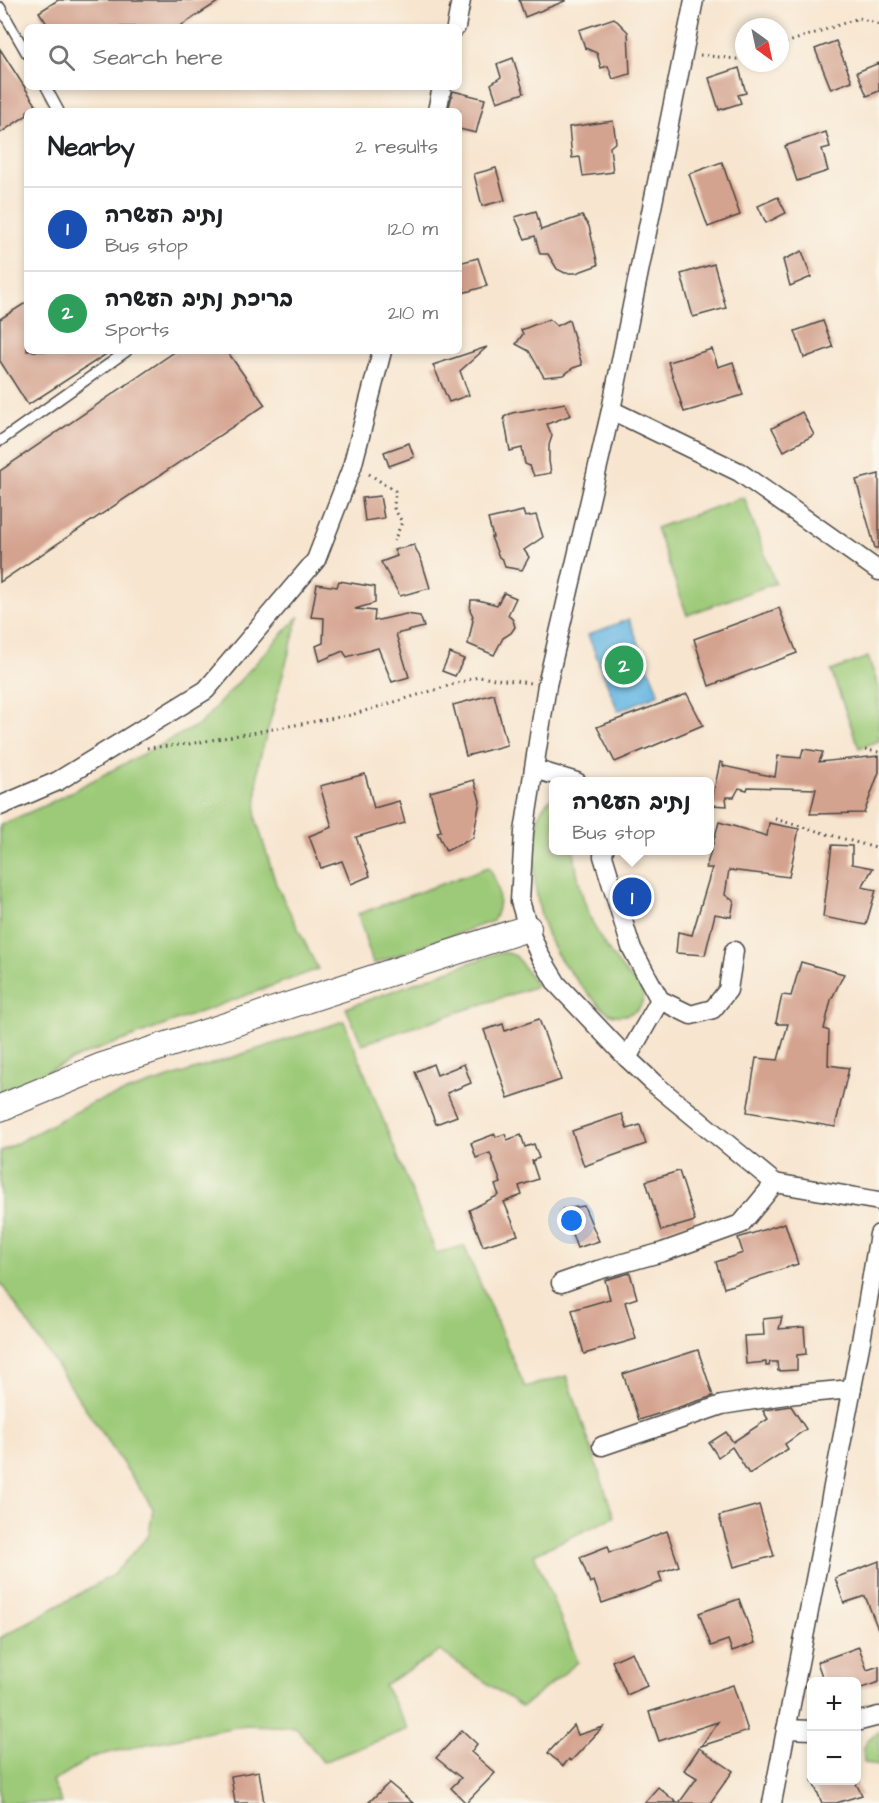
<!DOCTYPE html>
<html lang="en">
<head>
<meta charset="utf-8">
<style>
  :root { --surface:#fff; --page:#f6f6f6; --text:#202124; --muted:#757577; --line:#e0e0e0; --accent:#7c3aed }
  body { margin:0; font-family:"Architects Daughter","Playpen Sans Hebrew",sans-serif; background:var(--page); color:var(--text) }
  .controls { position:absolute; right:18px; bottom:18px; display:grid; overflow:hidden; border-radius:9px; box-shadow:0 3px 9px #0003 }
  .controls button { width:54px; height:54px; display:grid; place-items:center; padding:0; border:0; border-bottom:2px solid var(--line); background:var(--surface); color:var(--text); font:30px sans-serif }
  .compass { position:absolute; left:735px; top:18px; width:54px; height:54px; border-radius:50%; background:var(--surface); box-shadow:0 3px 9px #0003; rotate:147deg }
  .you { position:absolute; left:572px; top:1221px; width:21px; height:21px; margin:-15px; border:4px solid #fff; border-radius:50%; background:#1a73e8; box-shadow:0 0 0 9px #1a73e833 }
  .badge { display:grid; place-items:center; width:39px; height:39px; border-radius:50%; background:var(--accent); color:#fff; font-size:20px; font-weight:700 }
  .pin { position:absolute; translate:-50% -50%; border:3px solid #fff; box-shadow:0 2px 6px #0006 }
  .popup { position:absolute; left:549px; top:777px; width:165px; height:78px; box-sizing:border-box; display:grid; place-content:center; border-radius:9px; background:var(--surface); filter:drop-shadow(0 2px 4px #0005); font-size:20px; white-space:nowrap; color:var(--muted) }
  .popup b { font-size:22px; color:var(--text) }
  .popup::after { content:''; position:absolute; left:50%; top:100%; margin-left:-12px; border:12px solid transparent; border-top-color:var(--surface) }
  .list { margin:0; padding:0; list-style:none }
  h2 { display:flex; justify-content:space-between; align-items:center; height:78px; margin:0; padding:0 24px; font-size:26px }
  h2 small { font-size:20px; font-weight:400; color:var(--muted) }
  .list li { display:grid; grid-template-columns:39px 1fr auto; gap:18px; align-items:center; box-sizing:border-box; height:84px; padding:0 24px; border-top:2px solid var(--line) }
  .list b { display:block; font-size:22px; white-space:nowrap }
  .list p { margin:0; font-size:20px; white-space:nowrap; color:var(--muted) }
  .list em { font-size:20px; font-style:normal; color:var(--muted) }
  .icon { flex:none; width:33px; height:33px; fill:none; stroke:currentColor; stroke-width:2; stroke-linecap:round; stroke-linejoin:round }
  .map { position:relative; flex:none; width:879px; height:1803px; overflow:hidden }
  .search { position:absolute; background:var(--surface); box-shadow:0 3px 9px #0003; left:24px; top:24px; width:438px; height:66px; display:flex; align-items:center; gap:15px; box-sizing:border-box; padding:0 21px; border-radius:9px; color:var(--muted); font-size:22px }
  .panel { position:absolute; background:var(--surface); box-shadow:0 3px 9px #0003; left:24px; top:108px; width:438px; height:246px; border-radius:9px }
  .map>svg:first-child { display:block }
  .green { fill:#9dca78; stroke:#647a52; stroke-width:1.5 }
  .water { fill:#68b7e2; stroke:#4a7186; stroke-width:1.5 }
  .building { fill:#d4a38f }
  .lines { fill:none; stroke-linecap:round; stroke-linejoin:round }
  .lane-casing { stroke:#4a4744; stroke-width:12 }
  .street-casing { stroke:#4a4744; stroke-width:21 }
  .secondary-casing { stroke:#4a4744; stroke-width:28 }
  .path { stroke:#4a4744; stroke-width:3; stroke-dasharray:1.5 4.5; stroke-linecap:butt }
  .lane { stroke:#fff; stroke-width:9 }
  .street { stroke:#fff; stroke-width:18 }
  .secondary { stroke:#fff; stroke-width:26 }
</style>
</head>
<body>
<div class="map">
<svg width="879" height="1803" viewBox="0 0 879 1803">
  <rect width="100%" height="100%" fill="#fbf7ec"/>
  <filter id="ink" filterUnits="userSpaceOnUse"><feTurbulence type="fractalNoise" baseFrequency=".0167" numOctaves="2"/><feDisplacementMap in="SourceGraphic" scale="12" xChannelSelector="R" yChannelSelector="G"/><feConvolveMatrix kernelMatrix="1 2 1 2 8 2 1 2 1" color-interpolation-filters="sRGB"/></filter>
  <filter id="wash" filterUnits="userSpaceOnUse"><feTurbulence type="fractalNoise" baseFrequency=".008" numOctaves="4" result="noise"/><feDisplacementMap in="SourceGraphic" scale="24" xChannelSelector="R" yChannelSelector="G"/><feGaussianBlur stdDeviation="1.35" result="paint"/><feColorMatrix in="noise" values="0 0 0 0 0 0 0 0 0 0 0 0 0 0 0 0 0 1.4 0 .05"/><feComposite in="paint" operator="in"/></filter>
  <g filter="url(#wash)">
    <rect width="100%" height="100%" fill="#f7e5cf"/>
    <g class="green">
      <polygon points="744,497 775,583 687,615 656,528"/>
      <polygon points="299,616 258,765 256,819 276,884 318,969 83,1055 0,1093 0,825 46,805 200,724"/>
      <polygon points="868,657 879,688 879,741 859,748 831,671"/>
      <path d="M 554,797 L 554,850 L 574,851 C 577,880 585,911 600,937 C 607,949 616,961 624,971 C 630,979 641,985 643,996 C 643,1002 640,1009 635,1011 C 627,1016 616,1017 609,1013 C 595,1004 564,966 555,951 C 538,920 532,880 535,845 C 537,826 536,807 554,797 Z"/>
      <path d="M 489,867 C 498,883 503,903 493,921 L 373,964 L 358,914 Z"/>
      <polygon points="497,953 508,953 516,956 537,986 362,1044 346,1008"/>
      <polygon points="344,1021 436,1253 464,1246 525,1387 567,1376 614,1517 534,1554 578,1662 522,1707 440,1651 384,1685 408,1729 323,1762 296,1727 246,1725 143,1745 92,1757 52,1782 62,1803 0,1803 0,1638 113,1575 149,1535 153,1508 0,1282 0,1152 92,1103"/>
      <path d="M 879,1731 L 879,1765 L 864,1763 C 862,1745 864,1741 879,1731 Z"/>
    </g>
    <polygon class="water" points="629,619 659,694 618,711 588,635"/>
    <g id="blocks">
      <g class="building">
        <polygon points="58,0 221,0 179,27 49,27 39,12"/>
        <polygon points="519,0 565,0 565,1 525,17"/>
        <polygon points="614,18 628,32 630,74 613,79 608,66 601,68 597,53 585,48 579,30"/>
        <polygon points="836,41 852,81 831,89 815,49"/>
        <polygon points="0,49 38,108 33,111 27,111 27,115 0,133"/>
        <polygon points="513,58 524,93 497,102 491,84 501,77 497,64"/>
        <polygon points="879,63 879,91 867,96 857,72"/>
        <polygon points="739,68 746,93 738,95 741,103 719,110 709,78"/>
        <polygon points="453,91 485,99 476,133 459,129 459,111 448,111"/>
        <polygon points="613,121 616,142 610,147 613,172 583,176 580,157 572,158 569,127"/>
        <polygon points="826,132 830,147 822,149 828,171 797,181 785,146"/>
        <polygon points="722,162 740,215 708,227 689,174"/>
        <polygon points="496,168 505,200 482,206 474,174"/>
        <polygon points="778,197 786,213 766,223 758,206"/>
        <polygon points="536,211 541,230 582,216 589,226 598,265 576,273 565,273 557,269 548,254 540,254 535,236 525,239 515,217"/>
        <polygon points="802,251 811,277 790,286 783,260"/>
        <polygon points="478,258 487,286 459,294 459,263"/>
        <polygon points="714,264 726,308 693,317 681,274"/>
        <polygon points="27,302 27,351 111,351 28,405 0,361 0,319"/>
        <polygon points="549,319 557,326 569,320 582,365 573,368 564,375 544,377 529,351 516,344 523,334 521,330"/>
        <polygon points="823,321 833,347 804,358 795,331"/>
        <polygon points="487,347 460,371 469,395 449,402 433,365"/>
        <polygon points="712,349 718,367 733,362 743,395 684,412 668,362"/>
        <polygon points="176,351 227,351 265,405 0,582 0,471"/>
        <polygon points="565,403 571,415 547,424 552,436 549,445 549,461 551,473 534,476 530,466 525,464 522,448 510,451 504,417 512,413"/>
        <polygon points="802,412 814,435 784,451 772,428"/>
        <polygon points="409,443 414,457 389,466 384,452"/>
        <polygon points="879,474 879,548 875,548 856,480"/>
        <polygon points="380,496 384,518 365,521 362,498"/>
        <polygon points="523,511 525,517 536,515 543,537 524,550 529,557 522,570 505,567 503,560 499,557 491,537 493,537 488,519"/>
        <polygon points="414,545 422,562 430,588 400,596 381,562 397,556 394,550"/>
        <polygon points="339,581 375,587 375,603 355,609 375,611 374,621 406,614 420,616 424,627 396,634 409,677 392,682 378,648 347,657 343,651 320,661 316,646 323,643 324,618 311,617 317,584 337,587"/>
        <polygon points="504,593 516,598 508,615 513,620 515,627 511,633 503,638 494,655 468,644 473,620 472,617 473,616 470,610 471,600 478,600 497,605"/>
        <polygon points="779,608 797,653 709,686 694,639"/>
        <polygon points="450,653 464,659 455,676 442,671"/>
        <polygon points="494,694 507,745 466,756 453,705"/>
        <polygon points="687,694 703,725 615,762 597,727"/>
        <polygon points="803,749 823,752 819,762 879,756 879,772 864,813 810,814 816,789 748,787 747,790 739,788 734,797 726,797 727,806 711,805 720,762 723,763 723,766 775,777 778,756 801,758"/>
        <polygon points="365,774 374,808 399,801 405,823 356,837 370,876 351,884 342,861 321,868 309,836 332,827 320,786"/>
        <polygon points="474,780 480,801 473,838 446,851 437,832 441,831 430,792"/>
        <polygon points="719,822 767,836 769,823 799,829 789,877 729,870 725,895 734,901 731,917 715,914 705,955 676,953 678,932 692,935 712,868 706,868"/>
        <polygon points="832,845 852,846 852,864 873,868 862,887 876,890 866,925 823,917"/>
        <polygon points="801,962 844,974 831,1000 824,1029 829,1031 828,1065 849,1068 835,1127 747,1112 756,1058 778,1060 788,1024 778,1024 778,1023 776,1022 782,995 791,996"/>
        <polygon points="539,1019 561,1080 508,1098 484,1030 503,1024 505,1031"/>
        <polygon points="433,1064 437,1075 464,1064 471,1083 447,1093 457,1116 436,1124 415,1072"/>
        <polygon points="622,1114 627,1129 640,1125 646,1144 584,1166 572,1131"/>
        <polygon points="495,1134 496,1137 505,1134 507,1140 521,1135 525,1147 534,1144 539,1158 532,1161 538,1179 519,1186 522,1195 504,1202 518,1235 483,1246 469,1210 499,1195 495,1185 501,1183 490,1153 476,1158 471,1143"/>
        <polygon points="679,1171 695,1221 661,1231 646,1181"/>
        <polygon points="584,1206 599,1241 577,1248 563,1209"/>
        <polygon points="785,1223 798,1264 724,1288 716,1262 743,1253 738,1238"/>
        <polygon points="630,1273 637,1298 625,1302 636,1339 584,1354 572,1310 610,1299 605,1280"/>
        <polygon points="782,1317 779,1329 804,1327 806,1354 797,1355 797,1370 778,1371 777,1362 770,1362 769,1366 766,1366 766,1362 746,1364 744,1336 764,1335 763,1319"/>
        <polygon points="698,1350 713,1396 639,1420 623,1374"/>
        <polygon points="791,1406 806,1429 785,1444 788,1449 749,1474 732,1447 718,1457 709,1443 726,1432 733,1442 768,1419 763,1411 765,1410"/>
        <polygon points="759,1505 774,1556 734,1567 719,1516"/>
        <polygon points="667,1531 679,1566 659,1573 662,1582 602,1603 594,1581 590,1583 580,1557 608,1546 610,1552 620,1549"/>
        <polygon points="879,1561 879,1629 878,1629 865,1596 844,1603 835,1578"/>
        <polygon points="739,1599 755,1643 732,1651 728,1640 711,1646 699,1613"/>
        <polygon points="859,1647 867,1670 879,1666 879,1682 856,1690 856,1682 824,1682 817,1662"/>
        <polygon points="632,1652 647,1686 627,1695 612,1661"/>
        <polygon points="733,1685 748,1731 701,1746 718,1722 659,1741 649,1712"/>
        <polygon points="574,1725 578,1735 603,1727 571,1761 569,1759 563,1766 548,1753"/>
        <polygon points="462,1730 477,1744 471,1752 495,1773 466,1803 451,1788 461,1778 436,1758"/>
        <polygon points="699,1748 733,1771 710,1803 679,1803 697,1778 684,1770"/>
        <polygon points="259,1771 264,1803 235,1803 231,1776"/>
        <polygon points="812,1780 854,1780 862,1795 836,1803 822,1803"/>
        <polygon points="389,1783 413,1803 368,1803"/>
        <polygon points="658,1787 677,1803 644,1803"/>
      </g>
    </g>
  </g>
  <g filter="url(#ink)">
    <use href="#blocks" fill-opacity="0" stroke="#4a4744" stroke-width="1.5"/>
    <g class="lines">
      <defs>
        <g id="lane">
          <polyline points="0,7 27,54"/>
          <polyline points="46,87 59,111"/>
          <polyline points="0,441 127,351"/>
        </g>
        <g id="street">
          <polyline points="694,0 611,410 547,685 524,832 520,901 528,928 540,956 557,984 627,1058 658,1087 775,1183 879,1201"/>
          <polyline points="456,27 461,0"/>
          <polyline points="437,111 442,87"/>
          <polyline points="611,410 739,472 879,571"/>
          <polyline points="534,769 577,782"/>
          <polyline points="0,806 58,781 206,690 316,560 352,467 382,351"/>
          <polyline points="604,850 603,856 631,947 660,1000 691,1015 713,1009 728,990 734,951"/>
          <polyline points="627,1058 660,1000"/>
          <polyline points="561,1283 598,1270 663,1252 741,1224 775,1183"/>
          <polyline points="602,1446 722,1405 786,1395 852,1389"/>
          <polyline points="856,1722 879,1716"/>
          <polyline points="786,1729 812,1730"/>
          <polyline points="772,1803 861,1341 879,1234"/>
        </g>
        <polyline id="secondary" points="0,1108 102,1066 528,928"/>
      </defs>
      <use href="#lane" class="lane-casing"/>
      <use href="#street" class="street-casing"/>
      <use href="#secondary" class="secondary-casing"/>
      <g class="path">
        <polyline points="780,45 859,18 879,24"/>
        <polyline points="700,55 737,59 744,57"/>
        <polyline points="369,474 395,491 394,508 402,522 394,541"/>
        <polyline points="147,748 189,744 351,715 478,677 531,683"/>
        <polyline points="865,750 879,752"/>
        <polyline points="775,819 879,849"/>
      </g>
      <use href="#lane" class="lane"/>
      <use href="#street" class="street"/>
      <use href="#secondary" class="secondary"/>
    </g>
  </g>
</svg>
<div class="controls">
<button>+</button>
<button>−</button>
</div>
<svg class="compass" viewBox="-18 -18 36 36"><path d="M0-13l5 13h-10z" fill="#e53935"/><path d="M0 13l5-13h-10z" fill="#757577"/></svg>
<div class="you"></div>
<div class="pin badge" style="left:632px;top:897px;background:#1a4fb4">1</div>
<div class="popup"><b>נתיב העשרה</b>Bus stop</div>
<div class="pin badge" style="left:624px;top:665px;background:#2e9e5b">2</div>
<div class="search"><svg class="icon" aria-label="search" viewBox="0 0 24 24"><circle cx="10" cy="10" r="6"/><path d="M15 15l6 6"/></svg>Search here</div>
<section class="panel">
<h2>Nearby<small>2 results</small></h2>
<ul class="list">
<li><span class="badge" style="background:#1a4fb4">1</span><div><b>נתיב העשרה</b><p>Bus stop</p></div><em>120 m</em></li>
<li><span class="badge" style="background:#2e9e5b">2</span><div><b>בריכת נתיב העשרה</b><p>Sports</p></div><em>210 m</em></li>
</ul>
</section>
</div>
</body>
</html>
